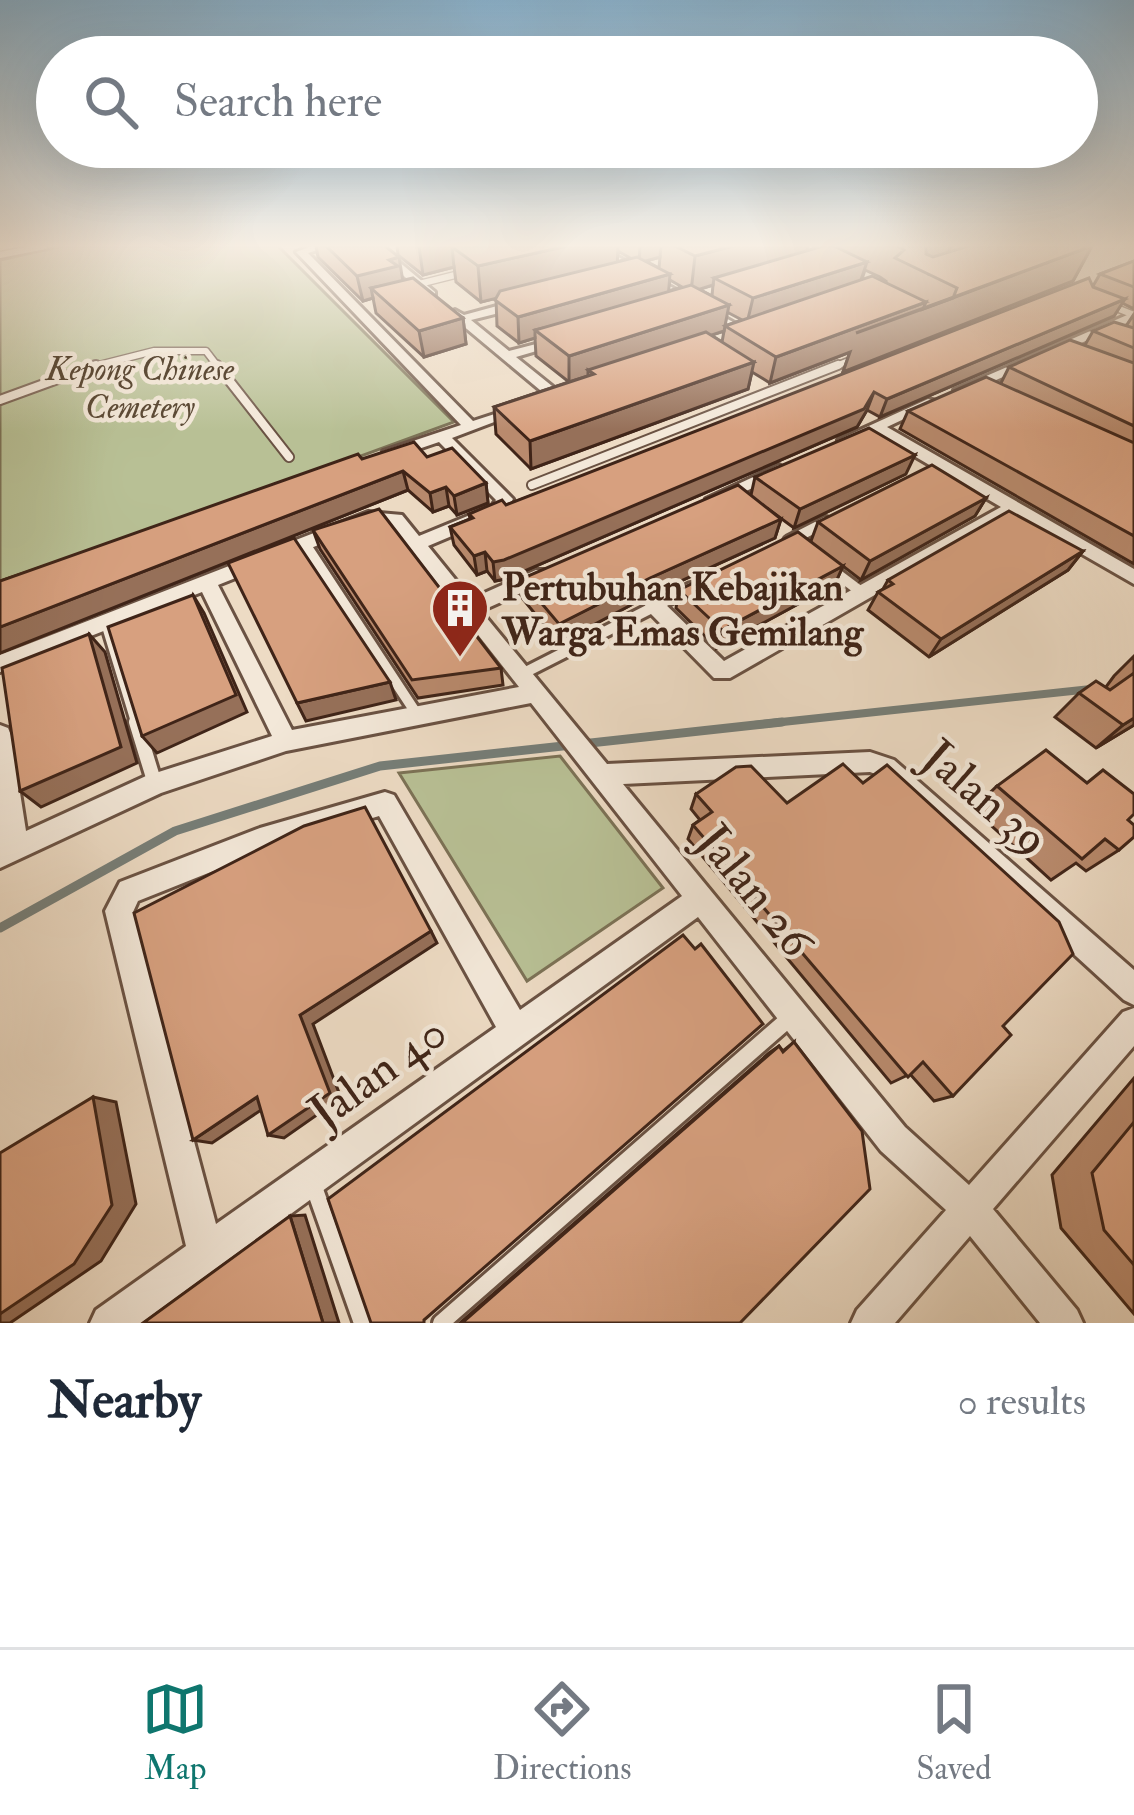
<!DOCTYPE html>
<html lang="en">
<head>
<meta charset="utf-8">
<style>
  :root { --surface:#fff; --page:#f6f6f7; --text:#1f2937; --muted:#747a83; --line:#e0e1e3; --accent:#0f766e }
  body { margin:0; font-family:"IM FELL Double Pica",serif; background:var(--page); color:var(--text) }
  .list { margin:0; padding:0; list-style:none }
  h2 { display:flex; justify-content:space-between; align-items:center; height:156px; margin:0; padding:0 48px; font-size:51px }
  h2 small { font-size:39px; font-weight:400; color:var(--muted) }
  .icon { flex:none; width:66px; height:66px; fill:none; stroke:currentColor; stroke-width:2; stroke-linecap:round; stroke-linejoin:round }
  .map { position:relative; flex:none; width:1134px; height:1323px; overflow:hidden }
  .search { position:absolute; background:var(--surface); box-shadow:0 12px 48px #0002; left:36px; right:36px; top:36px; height:132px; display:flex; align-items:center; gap:30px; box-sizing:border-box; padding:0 42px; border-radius:66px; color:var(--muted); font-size:45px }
  .sheet { height:324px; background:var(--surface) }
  nav { display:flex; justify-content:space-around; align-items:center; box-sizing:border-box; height:168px; border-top:3px solid var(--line); background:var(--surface); font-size:33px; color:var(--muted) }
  nav a { display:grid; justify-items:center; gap:6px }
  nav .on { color:var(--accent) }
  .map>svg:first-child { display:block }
  .green { fill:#b8c095; stroke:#7c7256; stroke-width:3 }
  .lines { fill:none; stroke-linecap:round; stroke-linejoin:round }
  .stream-far1 { stroke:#767e78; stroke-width:8 }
  .stream { stroke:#767e78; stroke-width:9 }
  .service-far4-casing { stroke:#6a5243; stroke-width:9 }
  .service-far3-casing { stroke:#6a5243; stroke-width:12 }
  .service-far2-casing { stroke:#6a5243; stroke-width:16 }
  .service-far1-casing { stroke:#6a5243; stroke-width:20 }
  .service-casing { stroke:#6a5243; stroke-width:22 }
  .minor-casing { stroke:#6a5243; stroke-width:6 }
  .service-far4 { stroke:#f3e8d9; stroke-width:6 }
  .service-far3 { stroke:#f3e8d9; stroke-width:8 }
  .service-far2 { stroke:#f3e8d9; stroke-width:10 }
  .service-far1 { stroke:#f3e8d9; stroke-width:14 }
  .service { stroke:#f3e8d9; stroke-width:16 }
  .minor { fill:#f3e8d9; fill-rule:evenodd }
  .wall { fill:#b98a6d; stroke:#3f2418; stroke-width:3; fill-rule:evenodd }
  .shaded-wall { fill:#967059; stroke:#3f2418; stroke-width:3 }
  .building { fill:#d7a07f; stroke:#3f2418; stroke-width:3 }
  .labels { text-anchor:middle; stroke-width:9; stroke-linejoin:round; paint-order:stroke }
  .far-park-label { font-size:33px; font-style:italic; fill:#5d4b37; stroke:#f3e8d9 }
  .poi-label { font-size:39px; font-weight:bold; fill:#3f2418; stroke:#f3e8d9; text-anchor:start }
  .near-street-label { font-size:48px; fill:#3f2418; stroke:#f3e8d9 }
</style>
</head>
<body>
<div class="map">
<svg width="1134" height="1323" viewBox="0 0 1134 1323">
  <rect width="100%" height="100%" fill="#eddbc4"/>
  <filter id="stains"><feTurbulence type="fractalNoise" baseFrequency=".00167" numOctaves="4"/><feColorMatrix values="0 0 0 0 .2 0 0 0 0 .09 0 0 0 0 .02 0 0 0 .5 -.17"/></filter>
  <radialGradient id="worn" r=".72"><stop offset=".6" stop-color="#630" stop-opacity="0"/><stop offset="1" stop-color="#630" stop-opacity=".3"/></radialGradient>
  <g class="green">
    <polygon points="63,246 278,246 454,422 0,588 0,260"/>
    <polygon points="560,756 663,888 527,981 399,773"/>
  </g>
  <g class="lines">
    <polyline class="stream-far1" points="754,725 1091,689"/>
    <polyline class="stream" points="0,928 175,831 380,766 782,722"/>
    <defs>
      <g id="service-far4">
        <polyline points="0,255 45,246"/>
        <polyline points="419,284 467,272"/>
        <polyline points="1109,305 1134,315"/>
        <polyline points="87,368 154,351 206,351 219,368"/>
        <polyline points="831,368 856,358"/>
      </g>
      <g id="service-far3">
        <polyline points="217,365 289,457"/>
        <polyline points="0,400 96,365"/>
        <polyline points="532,485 838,365"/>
      </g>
      <g id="service-far2">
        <polyline points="789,541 826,522"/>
        <polyline points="305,544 418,716"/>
        <polyline points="828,567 860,591"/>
        <polyline points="106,623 137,725"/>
        <polyline points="520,675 691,588"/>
      </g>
      <polyline id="service-far1" points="136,722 155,784"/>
      <g id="service">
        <polyline points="314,1187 362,1323"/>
        <polyline points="441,1323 792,1016"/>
      </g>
      <g id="minor">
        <path d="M 312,246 L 330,246 L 308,253 L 473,421 L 519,406 L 526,410 L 452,438 L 513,499 L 504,514 L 428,546 L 471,599 L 536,570 L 550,570 L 552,575 L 550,580 L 481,611 L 607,764 L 870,752 L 894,760 L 1134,970 L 1134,1005 L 1124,1000 L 878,775 L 870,772 L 623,784 L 905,1127 L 969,1185 L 1123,1012 L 1134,1008 L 1134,1046 L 993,1209 L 1077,1310 L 1083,1323 L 1040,1323 L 970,1236 L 895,1323 L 851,1323 L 857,1310 L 946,1210 L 881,1151 L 698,917 L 141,1323 L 90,1323 L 96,1310 L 186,1246 L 105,911 L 120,882 L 260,828 L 385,792 L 394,795 L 520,1010 L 682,896 L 531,703 L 286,751 L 161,793 L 0,868 L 0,725 L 8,728 L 11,735 L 26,831 L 146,776 L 272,736 L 202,592 L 0,672 L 0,655 L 368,512 L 402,515 L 419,536 L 492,506 L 496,500 L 439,442 L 395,457 L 383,457 L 383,451 L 461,425 L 296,252 ZM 376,522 L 391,524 L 519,687 L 292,730 L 218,585 ZM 379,816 L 496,1027 L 216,1224 L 133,912 L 138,901 L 261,852 Z"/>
        <polygon points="369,246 380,246 435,292 435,296 427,296"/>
        <polygon points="586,246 599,246 754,334 744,337"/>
        <polygon points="519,300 525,304 523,307 471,320 509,351 567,336 567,342 516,357 562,394 562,400 552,400 449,314 455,310 464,315"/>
        <polygon points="1134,312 1134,320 966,393 954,390"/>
        <polygon points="928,399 940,402 887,427 1134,569 1134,584 1014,515 730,678 714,678 648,611 645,606 648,601 662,601 724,661 1001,507 875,433 846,445 838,440"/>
        <polygon points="779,465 787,470 785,473 720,503 708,503 706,499"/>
      </g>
    </defs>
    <use href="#service-far4" class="service-far4-casing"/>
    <use href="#service-far3" class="service-far3-casing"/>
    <use href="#service-far2" class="service-far2-casing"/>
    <use href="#service-far1" class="service-far1-casing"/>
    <use href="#service" class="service-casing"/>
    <use href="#minor" class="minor-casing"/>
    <use href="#service-far4" class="service-far4"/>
    <use href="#service-far3" class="service-far3"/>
    <use href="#service-far2" class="service-far2"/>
    <use href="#service-far1" class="service-far1"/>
    <use href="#service" class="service"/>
    <use href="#minor" class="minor"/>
  </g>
  <g class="wall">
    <polygon points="316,246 385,246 403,280 463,318 466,344 424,357 376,313 373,298 363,301 318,257"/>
    <path d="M 397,246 L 808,246 L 806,251 L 816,248 L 812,246 L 1092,246 L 1073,281 L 843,372 L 850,352 L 770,383 L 752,372 L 748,389 L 531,469 L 496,434 L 494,407 L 569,382 L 536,356 L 535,338 L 519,343 L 497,326 L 496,298 L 481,302 L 456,282 L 454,267 L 423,275 L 398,255 ZM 618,251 L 630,258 L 617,262 ZM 660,257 L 659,268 L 646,261 ZM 865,270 L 880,277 L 887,282 L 862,279 ZM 670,280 L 682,287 L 668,291 ZM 713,285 L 712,296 L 699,289 ZM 727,312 L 742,320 L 725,326 L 722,342 L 711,335 L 724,331 Z"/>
    <polygon points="1134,261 1134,309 1122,303 1114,316 880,417 867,410 857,427 506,579 495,581 487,571 477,575 454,545 450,527 470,519 469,514 506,505 1093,286 1100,274"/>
    <polygon points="1134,314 1134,564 900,429 908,411 1001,383 1009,367 1085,345 1093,331 1126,326"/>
    <polygon points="427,457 486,483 488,503 457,515 449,506 433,512 408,490 0,653 0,581 362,459"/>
    <polygon points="906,474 794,528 767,508 781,519 775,538 648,596 559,643 522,598 521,579 751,495 755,477"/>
    <polygon points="986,498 975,516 861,580 843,566 835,584 717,648 676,608 679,590 811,541 818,522"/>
    <polygon points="313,530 501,668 503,685 418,698 320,549"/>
    <polygon points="1083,551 1068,570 929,657 868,610 878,592 883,589 888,580"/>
    <polygon points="1134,656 1134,725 1096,748 1055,717 1079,693 1106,687 1114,676"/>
    <polygon points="997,786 1128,820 1119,850 1086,871 1076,863 1051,880 973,809"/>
    <polygon points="696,794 1003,1026 953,1096 934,1101 910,1074 891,1083 688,839 693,825 700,820 691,809"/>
    <polygon points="794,1042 740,1323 460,1323 769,1053 779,1046 783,1051"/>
    <polygon points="1134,1078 1134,1314 1061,1228 1052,1175"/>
  </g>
  <g class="shaded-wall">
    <polygon points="419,246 539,246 452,247 454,267 423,275"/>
    <polygon points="567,246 618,246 617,269 481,302 478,266"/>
    <polygon points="640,246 661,246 660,257 639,263"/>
    <polygon points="733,246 808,246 805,258 714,278 713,285 691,292 695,256"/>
    <polygon points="925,246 951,246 941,270 929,274"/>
    <polygon points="1092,246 1073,281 843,372 850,352 770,383 776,357 926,302 923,309"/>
    <polygon points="399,257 403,282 371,288 373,298 363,301 357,276 389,260"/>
    <polygon points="867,262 859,286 747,323 753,298"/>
    <polygon points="670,274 668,299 535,330 535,338 519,343 518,317"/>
    <polygon points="1125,299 1114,316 880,417 887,399"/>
    <polygon points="729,305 724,331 594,374 588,370 588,376 569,382 569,356"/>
    <polygon points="463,318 466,344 424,357 419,331"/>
    <polygon points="754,362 748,389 531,469 530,441"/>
    <polygon points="874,392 867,410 857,427 506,579 495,581 493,562"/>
    <polygon points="915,455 906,474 794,528 800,509"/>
    <polygon points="403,471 408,490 0,653 0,627"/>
    <polygon points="486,483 488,503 457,515 454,496"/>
    <polygon points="446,487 449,506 433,512 430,493"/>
    <polygon points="986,498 975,516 861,580 870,561"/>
    <polygon points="781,519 775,538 648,596 559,643 559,624 650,578"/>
    <polygon points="1083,551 1068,570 929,657 941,639"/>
    <polygon points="485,552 487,571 477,575 474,556"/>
    <polygon points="843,566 835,584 717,648 722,630"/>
    <polygon points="193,595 204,613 247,712 157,753 142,736"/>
    <polygon points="89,634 105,652 137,763 41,807 20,791"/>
    <polygon points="390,682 396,700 306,721 297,703"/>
    <polygon points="1134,718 1134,725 1096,748 1123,725"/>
    <polygon points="431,931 437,943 313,1024 341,1098 284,1138 268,1135 300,1015"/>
    <polygon points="93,1097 116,1102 136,1204 101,1261 10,1323 0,1323 0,1314"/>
    <polygon points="257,1097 273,1102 212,1143 193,1140"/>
    <polygon points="305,1215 339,1323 323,1323 290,1216"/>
  </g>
  <g class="building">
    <polygon points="326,246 385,246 399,257 389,260 398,266 357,276"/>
    <polygon points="456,246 567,246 478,266 452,247"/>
    <polygon points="675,246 733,246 695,256"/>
    <polygon points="823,246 834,246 867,262 753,298 714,278"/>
    <polygon points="898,246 926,246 926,254 933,257 968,246 1092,246 856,333 953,298 957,288 895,258 904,250"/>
    <polygon points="637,257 670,274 518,317 495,300 500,291"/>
    <polygon points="1134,261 1134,287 1100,274"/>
    <polygon points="872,276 926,302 776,357 725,326"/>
    <polygon points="413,278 463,318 419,331 371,288"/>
    <polygon points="1089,278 1093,287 1125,299 887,399 874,392 864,409 504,560 493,562 485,552 474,556 450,527 473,518 469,514 502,500 506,505"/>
    <polygon points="691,285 729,305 569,356 535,330"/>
    <polygon points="1114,322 1134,328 1134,348 1093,331"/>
    <polygon points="706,332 754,362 530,441 494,407 594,374 588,370"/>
    <polygon points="1070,340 1134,363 1134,426 1009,367"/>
    <polygon points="986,377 1134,443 1134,536 908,411"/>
    <polygon points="869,428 915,455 800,509 755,477"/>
    <polygon points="414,442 427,457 452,448 486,483 454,496 446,487 430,493 403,471 0,627 0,581 358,454 362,459"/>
    <polygon points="932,465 986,498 870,561 818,522"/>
    <polygon points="738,485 781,519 650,578 559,624 521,579"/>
    <polygon points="379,509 501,668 412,680 313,530"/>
    <polygon points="1009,511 1083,551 941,639 878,592 893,584 888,580"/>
    <polygon points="798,532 843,566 722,630 679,590"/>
    <polygon points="294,538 390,682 297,703 228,563"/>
    <polygon points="193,595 236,695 142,736 108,627"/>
    <polygon points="89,634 121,747 20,791 2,668"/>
    <polygon points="1134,673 1134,718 1123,725 1079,693 1096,681 1110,690"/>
    <polygon points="1046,750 1087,783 1103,770 1134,794 1134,814 1128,820 1134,825 1134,837 1119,850 1105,839 1082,859 997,786"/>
    <polygon points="843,764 863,783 887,765 1059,922 1073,954 1003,1026 1011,1035 953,1096 923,1062 908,1077 693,825 712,812 696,794 736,767 751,766 787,803"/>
    <polygon points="365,807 431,931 300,1015 330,1093 268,1135 257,1097 193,1140 134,913 304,826"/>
    <polygon points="683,935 695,949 701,944 763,1024 424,1320 424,1323 371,1323 328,1199"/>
    <polygon points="794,1042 862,1131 870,1189 740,1323 462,1323 779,1046 783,1052"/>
    <polygon points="93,1097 112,1205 74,1264 0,1314 0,1153"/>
    <polygon points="1134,1122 1134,1265 1104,1230 1092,1173"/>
    <polygon points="290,1216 323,1323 143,1323"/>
  </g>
  <linearGradient id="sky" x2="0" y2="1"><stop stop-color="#89b6d5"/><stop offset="0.57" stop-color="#f7efe4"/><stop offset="1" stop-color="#f7efe4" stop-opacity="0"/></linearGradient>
  <rect width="1134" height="431" fill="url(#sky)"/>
  <defs>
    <symbol id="building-pin" viewBox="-11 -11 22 30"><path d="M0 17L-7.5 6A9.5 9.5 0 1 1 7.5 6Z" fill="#8f2418" stroke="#f3e8d9"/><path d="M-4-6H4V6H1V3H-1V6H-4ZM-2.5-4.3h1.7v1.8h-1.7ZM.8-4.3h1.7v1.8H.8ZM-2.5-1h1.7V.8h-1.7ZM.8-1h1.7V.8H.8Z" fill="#fff"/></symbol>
  </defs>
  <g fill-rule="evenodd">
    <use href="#building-pin" x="427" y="575" width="66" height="90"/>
  </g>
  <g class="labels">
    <g class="far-park-label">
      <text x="140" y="380">Kepong Chinese<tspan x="140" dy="38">Cemetery</tspan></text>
    </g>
    <g class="poi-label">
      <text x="502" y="600">Pertubuhan Kebajikan<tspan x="502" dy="45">Warga Emas Gemilang</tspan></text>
    </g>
    <g class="near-street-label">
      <text transform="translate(986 797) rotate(41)" y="17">Jalan 39</text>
      <text transform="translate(756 890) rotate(51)" y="17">Jalan 26</text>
      <text transform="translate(377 1071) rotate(-36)" y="17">Jalan 40</text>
    </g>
  </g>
  <rect width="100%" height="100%" filter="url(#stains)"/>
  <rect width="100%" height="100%" fill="url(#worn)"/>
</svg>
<div class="search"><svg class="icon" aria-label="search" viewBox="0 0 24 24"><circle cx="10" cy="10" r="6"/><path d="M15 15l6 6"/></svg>Search here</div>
</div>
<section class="sheet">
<h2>Nearby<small>0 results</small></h2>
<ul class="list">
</ul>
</section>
<nav>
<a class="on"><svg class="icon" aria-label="map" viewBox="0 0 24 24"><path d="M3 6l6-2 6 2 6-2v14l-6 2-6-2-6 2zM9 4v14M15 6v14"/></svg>Map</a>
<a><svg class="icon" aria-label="directions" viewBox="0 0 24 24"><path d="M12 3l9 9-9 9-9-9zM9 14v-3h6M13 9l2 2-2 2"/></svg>Directions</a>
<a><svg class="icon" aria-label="saved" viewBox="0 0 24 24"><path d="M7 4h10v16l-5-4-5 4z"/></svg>Saved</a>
</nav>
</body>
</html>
